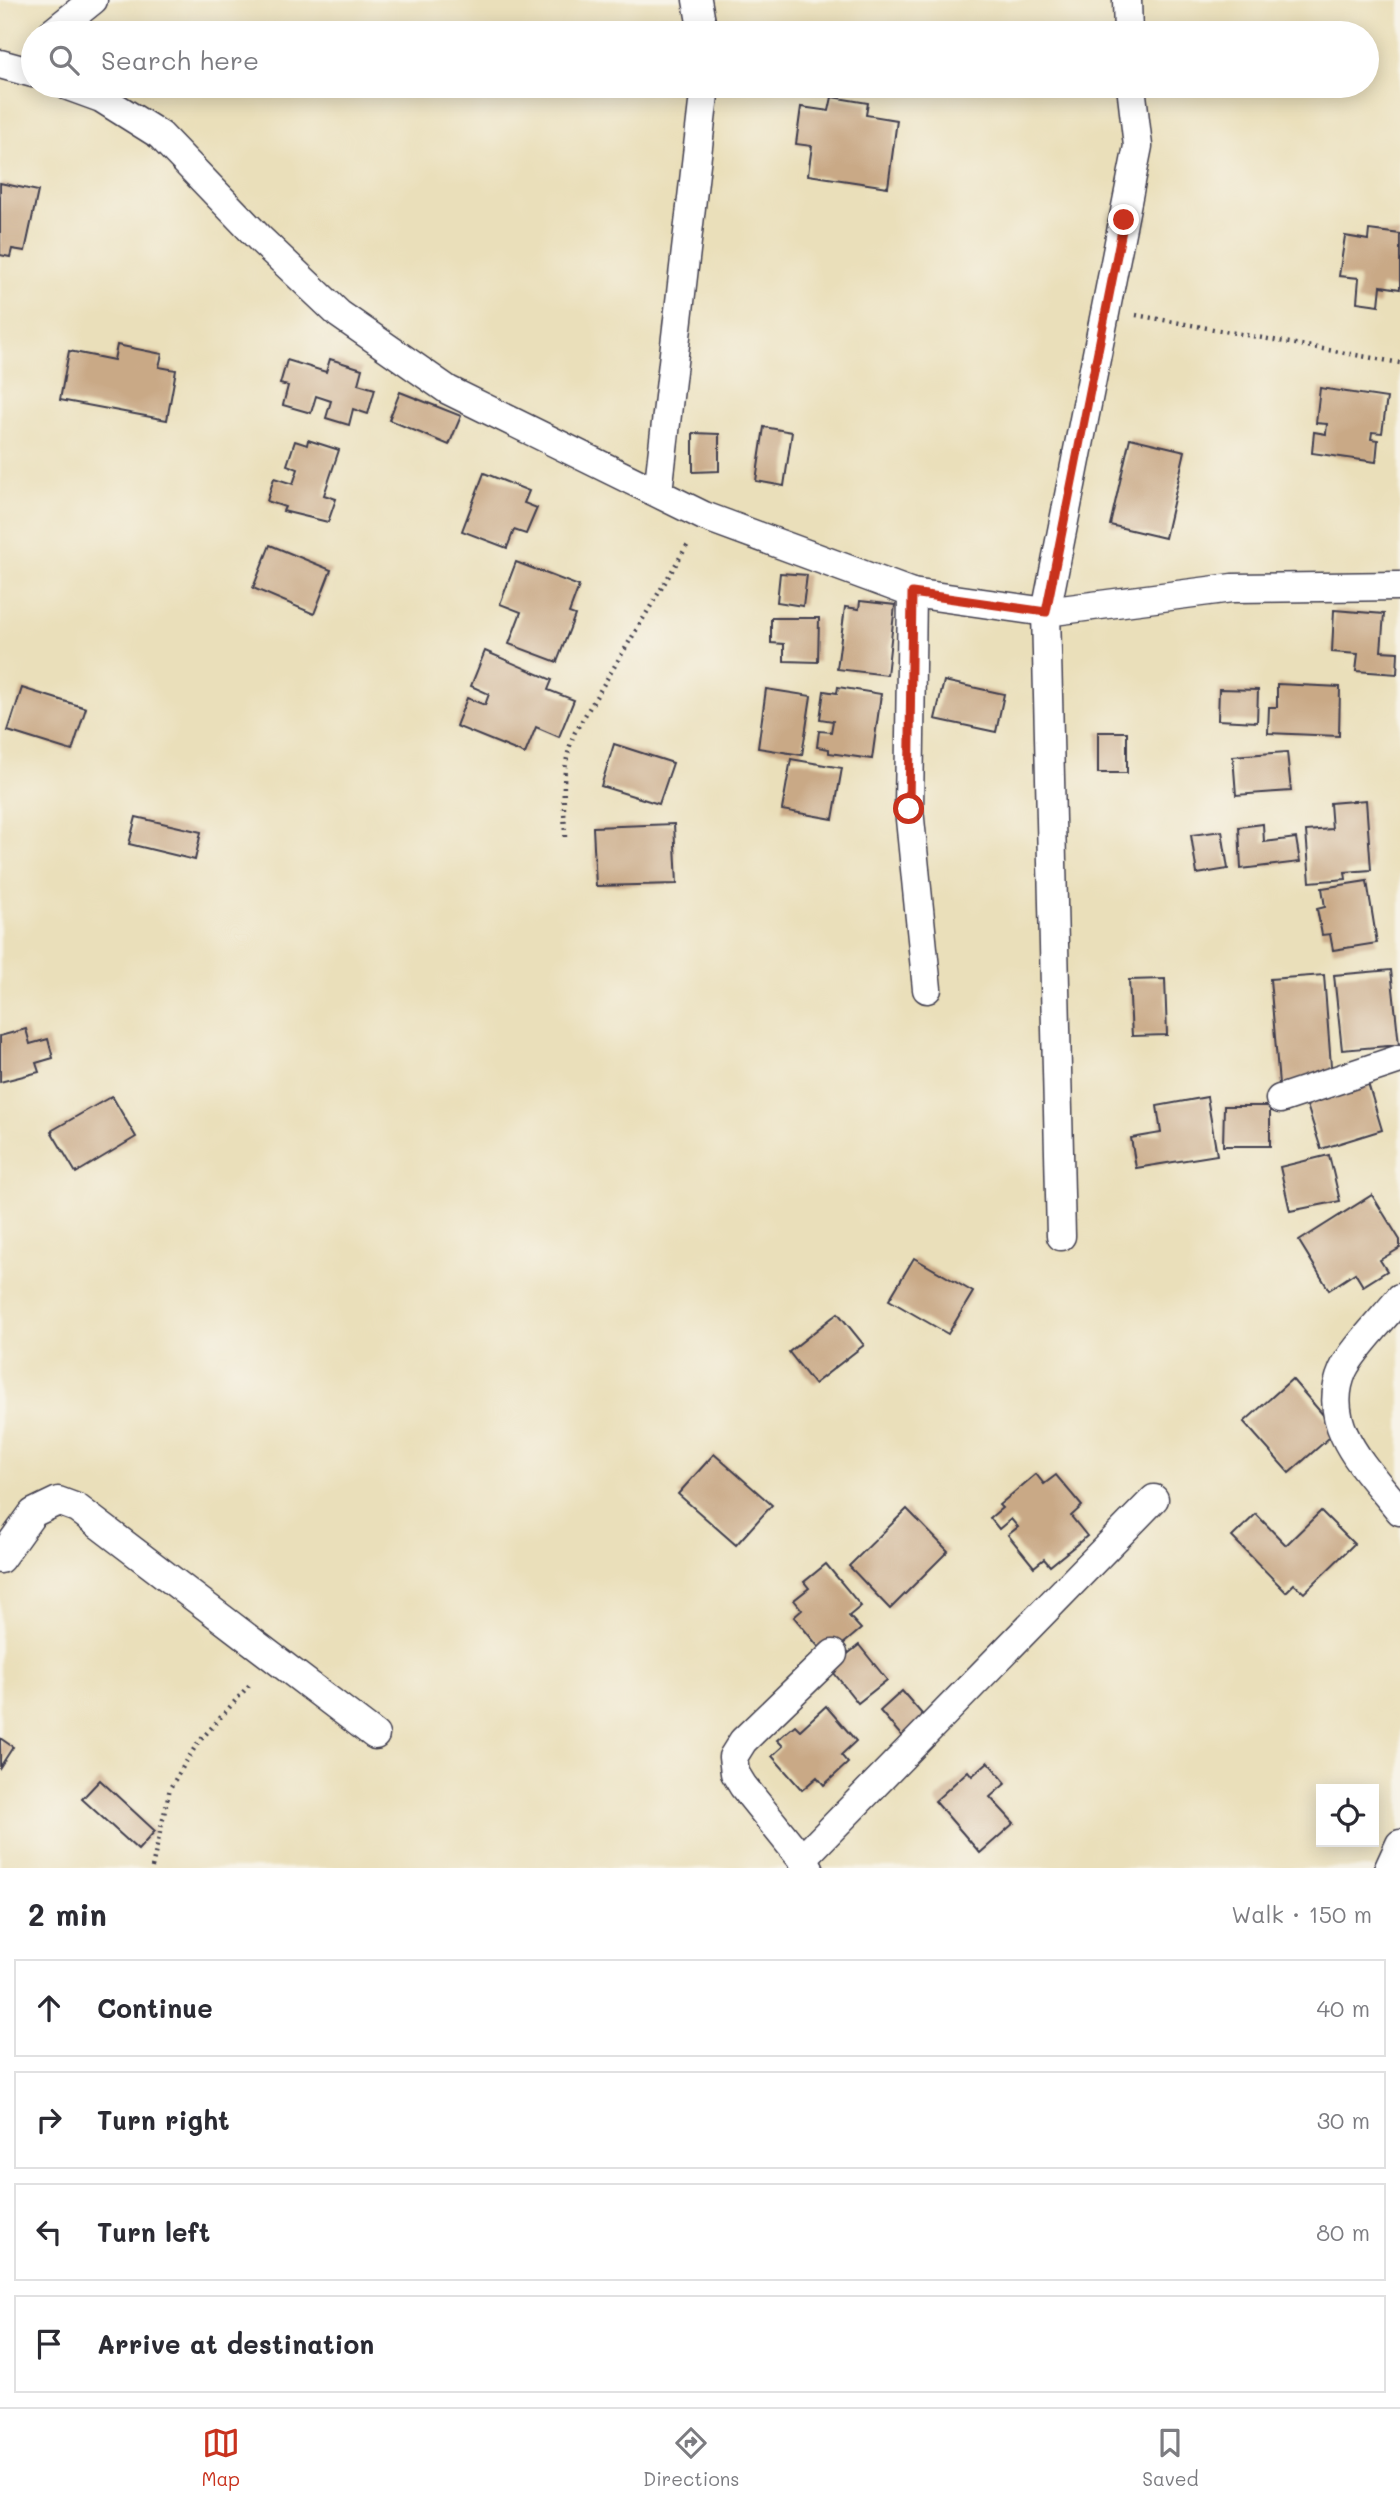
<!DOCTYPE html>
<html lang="en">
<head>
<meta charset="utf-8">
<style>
  :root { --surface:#fff; --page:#f2f2f3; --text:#2b2b33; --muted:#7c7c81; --line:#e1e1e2; --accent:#c8321e }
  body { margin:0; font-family:Mali,sans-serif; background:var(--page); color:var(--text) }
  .controls { position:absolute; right:21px; bottom:21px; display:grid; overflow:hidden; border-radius:0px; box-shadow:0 4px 18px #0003 }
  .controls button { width:63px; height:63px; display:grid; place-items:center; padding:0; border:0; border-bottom:2px solid var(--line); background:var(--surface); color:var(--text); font:35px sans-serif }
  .stop { position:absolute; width:21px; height:21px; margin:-16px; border:5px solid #c8321e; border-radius:50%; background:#fff }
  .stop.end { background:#c8321e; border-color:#fff; box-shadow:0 2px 7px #0008 }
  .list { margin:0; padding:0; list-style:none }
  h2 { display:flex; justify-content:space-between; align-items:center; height:91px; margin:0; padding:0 28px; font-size:30px }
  h2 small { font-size:23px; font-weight:400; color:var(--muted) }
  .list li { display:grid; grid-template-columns:46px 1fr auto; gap:21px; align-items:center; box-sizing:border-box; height:98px; margin:0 14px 14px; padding:0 14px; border:2px solid var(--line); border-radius:0px }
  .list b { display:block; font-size:26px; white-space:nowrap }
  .list em { font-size:23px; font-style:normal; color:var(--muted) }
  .icon { flex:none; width:38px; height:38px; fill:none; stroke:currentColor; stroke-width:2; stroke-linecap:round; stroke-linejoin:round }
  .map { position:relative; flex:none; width:1400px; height:1868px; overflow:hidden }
  .search { position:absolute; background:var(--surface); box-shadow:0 4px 18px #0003; left:21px; right:21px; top:21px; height:77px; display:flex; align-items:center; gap:18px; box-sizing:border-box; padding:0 24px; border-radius:38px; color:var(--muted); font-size:26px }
  .sheet { height:539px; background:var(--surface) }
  nav { display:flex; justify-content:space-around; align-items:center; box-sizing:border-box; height:98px; border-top:2px solid var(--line); background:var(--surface); font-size:19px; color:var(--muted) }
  nav a { display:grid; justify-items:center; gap:4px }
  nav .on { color:var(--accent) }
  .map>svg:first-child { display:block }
  .building { fill:#c9a986 }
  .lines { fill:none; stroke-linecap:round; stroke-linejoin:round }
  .minor-casing { stroke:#403e4e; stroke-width:31 }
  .path { stroke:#403e4e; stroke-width:4.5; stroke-dasharray:2 5; stroke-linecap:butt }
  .minor { stroke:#fff; stroke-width:28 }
  .route { stroke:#c8321e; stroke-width:9 }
</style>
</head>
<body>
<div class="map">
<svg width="1400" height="1868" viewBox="0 0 1400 1868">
  <rect width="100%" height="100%" fill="#f7f3e8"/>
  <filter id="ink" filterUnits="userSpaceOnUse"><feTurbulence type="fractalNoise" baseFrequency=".0143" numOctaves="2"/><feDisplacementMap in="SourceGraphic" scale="14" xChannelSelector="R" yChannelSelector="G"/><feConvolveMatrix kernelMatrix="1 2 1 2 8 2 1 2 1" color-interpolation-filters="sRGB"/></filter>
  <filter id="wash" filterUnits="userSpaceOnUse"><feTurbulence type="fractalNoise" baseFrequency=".00686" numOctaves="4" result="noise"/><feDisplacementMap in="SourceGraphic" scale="28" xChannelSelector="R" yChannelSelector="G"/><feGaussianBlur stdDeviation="1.57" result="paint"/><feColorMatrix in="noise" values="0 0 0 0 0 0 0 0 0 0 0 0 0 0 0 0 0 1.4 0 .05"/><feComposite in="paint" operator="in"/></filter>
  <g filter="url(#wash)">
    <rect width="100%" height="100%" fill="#eadfba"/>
    <g id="blocks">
      <g class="building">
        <polygon points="832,97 868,103 866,115 897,120 888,187 808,175 812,146 796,144 801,107 829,111"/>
        <polygon points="0,183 38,191 25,251 12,249 10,257 0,255"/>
        <polygon points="1369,230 1400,234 1400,289 1381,286 1379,305 1357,302 1359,278 1339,276 1345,236 1368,240"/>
        <polygon points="117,345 162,354 159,367 176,370 167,420 60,400 69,351 114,360"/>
        <polygon points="330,359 362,369 358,384 375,389 368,414 353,409 349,425 326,418 331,401 316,396 311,413 283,405 288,386 280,384 287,360 326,372"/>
        <polygon points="1320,388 1387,398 1382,433 1372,432 1371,439 1378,440 1376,462 1312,453 1314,432 1326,434 1327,424 1316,423"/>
        <polygon points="400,392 461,416 449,445 389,420"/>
        <polygon points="764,427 792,432 784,486 756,481"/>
        <polygon points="693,433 719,434 719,471 693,472"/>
        <polygon points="1130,438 1185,451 1165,538 1110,525"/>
        <polygon points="308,440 339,450 324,495 336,499 328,522 283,511 285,507 267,501 274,478 293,484 298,469 287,465 295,441 307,445"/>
        <polygon points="484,473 529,491 524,503 537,508 526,534 514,530 507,548 462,531"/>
        <polygon points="270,545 331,570 314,614 253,588"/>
        <polygon points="516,562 579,586 569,613 575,615 557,662 509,644 521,612 500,604"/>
        <polygon points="780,573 807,575 803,606 777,602"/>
        <polygon points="860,601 895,605 887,675 837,669 845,607 859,609"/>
        <polygon points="1334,610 1384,614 1381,651 1398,652 1397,674 1356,671 1358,654 1332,652"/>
        <polygon points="771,618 819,618 818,662 784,661 784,644 771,643"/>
        <polygon points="485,651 552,680 548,690 574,700 559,737 536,727 525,754 456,726 467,698 485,705 489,694 471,686"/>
        <polygon points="944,681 1004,694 996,732 935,719"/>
        <polygon points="1277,684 1340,687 1339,736 1268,733 1269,707 1277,707"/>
        <polygon points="838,687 881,694 872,759 829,753 829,749 817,747 819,731 831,732 833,721 820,719 824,691 837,693"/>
        <polygon points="22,688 86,708 72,751 8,731"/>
        <polygon points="766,689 811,696 802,755 758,748"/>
        <polygon points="1219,689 1258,690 1257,722 1218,720"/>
        <rect x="1098" y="732" width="29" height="41"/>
        <polygon points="614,744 673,763 659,804 601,786"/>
        <polygon points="1287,752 1291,791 1236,795 1233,756"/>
        <polygon points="791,759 842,768 833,819 782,810"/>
        <polygon points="1366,800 1371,870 1345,872 1346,879 1310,882 1306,831 1332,829 1330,803"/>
        <polygon points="136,817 201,832 195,860 129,844"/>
        <polygon points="674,824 677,884 596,886 593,827"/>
        <polygon points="1263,824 1264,842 1296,838 1300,862 1241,869 1239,827"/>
        <polygon points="1222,831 1228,869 1197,874 1191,835"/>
        <polygon points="1367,881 1377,943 1333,950 1330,934 1322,935 1317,909 1325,907 1322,888"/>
        <polygon points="1391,970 1399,1045 1342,1050 1334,975"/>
        <polygon points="1324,975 1332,1079 1279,1084 1270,979"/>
        <polygon points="1165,979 1167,1035 1132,1036 1129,980"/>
        <polygon points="26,1029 30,1044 48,1039 53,1058 36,1063 39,1072 0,1082 0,1036"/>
        <polygon points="1368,1083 1382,1130 1321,1149 1306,1102"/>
        <polygon points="112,1096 136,1137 76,1173 51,1131"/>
        <polygon points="1207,1097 1217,1155 1136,1168 1131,1138 1161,1133 1157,1106"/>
        <polygon points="1224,1106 1270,1106 1270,1146 1223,1146"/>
        <polygon points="1329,1155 1340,1201 1290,1211 1280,1167"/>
        <polygon points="1372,1195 1400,1240 1400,1248 1380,1260 1387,1271 1363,1286 1355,1273 1329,1290 1299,1241"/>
        <polygon points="914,1258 973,1292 948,1334 889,1300"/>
        <polygon points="838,1313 864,1345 814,1384 789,1352"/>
        <polygon points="1292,1379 1337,1431 1289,1473 1244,1422"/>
        <polygon points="714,1454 772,1505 736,1545 678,1494"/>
        <polygon points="1036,1474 1044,1484 1056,1475 1082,1506 1071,1516 1087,1536 1050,1566 1044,1559 1034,1567 1008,1535 1018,1527 1011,1519 999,1529 990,1518 1002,1508 999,1505"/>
        <polygon points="907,1509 948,1551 890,1609 849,1566"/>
        <polygon points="1321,1511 1354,1544 1304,1593 1294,1584 1286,1592 1232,1537 1256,1514 1286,1545"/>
        <polygon points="826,1564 861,1606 849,1616 861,1629 836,1650 821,1650 794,1617 802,1610 794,1600 809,1588 804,1582"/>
        <polygon points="859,1645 887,1680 858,1703 830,1668"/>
        <polygon points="902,1691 928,1721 906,1741 880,1711"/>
        <polygon points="826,1706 856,1741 841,1755 848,1763 824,1785 817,1777 802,1790 772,1756 783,1746 777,1740 795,1725 800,1730"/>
        <polygon points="0,1738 13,1747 0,1767"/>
        <polygon points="988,1762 1006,1783 990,1797 1014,1823 980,1853 935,1801 968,1771 972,1776"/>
        <polygon points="100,1780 155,1831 138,1850 82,1799"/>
      </g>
    </g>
  </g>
  <g filter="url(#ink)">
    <use href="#blocks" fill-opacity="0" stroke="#403e4e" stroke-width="2"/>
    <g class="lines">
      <defs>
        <g id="minor">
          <polyline points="697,0 703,33"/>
          <polyline points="1127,0 1128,33"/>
          <polyline points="52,33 93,0"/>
          <polyline points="0,64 33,73"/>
          <polyline points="68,86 101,98 160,135 260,239 339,314 448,390 704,516 912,593 1046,612 1232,588 1400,586"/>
          <polyline points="658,492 705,86"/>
          <polyline points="912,593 909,809 927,989"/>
          <polyline points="1280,1099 1400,1059"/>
          <polyline points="1061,1236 1046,612 1138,146 1131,86"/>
          <path d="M 1400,1298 C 1385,1317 1352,1350 1343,1370 C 1318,1426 1368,1470 1400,1511"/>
          <polyline points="0,1559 33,1513 58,1501 77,1508 375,1735"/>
          <polyline points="802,1859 1154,1499"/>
          <polyline points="809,1868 743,1786 735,1773 733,1757 743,1741 833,1654"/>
          <polyline points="1389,1868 1400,1844"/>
        </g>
      </defs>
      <use href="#minor" class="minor-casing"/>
      <g class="path">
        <polyline points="1136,315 1400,363"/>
        <path d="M 565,837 C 564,800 560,767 575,732 L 688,544"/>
        <polyline points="152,1868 170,1788 197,1744 252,1682"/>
      </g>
      <use href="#minor" class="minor"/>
    </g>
  </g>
  <g class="lines" filter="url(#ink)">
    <polyline class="route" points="909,809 912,593 1046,612 1124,220"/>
  </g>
</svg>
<div class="controls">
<button><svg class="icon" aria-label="locate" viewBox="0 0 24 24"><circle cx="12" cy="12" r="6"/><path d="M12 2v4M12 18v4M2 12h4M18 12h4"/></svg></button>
</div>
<div class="stop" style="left:909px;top:809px"></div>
<div class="stop end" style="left:1124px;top:220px"></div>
<div class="search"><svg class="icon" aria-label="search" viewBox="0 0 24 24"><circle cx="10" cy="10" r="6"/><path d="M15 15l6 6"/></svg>Search here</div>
</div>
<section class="sheet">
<h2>2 min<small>Walk · 150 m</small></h2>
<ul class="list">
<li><svg class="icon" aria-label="ahead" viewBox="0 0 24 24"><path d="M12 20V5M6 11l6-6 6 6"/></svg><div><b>Continue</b></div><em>40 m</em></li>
<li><svg class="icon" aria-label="right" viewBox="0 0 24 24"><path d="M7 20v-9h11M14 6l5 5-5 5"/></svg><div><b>Turn right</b></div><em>30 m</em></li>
<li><svg class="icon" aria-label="left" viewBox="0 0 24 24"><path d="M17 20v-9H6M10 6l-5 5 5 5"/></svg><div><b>Turn left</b></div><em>80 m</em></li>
<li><svg class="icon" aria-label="arrive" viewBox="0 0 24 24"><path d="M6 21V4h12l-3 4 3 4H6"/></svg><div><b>Arrive at destination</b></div></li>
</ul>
</section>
<nav>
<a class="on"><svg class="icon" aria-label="map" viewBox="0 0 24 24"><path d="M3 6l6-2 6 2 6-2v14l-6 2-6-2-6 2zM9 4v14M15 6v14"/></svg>Map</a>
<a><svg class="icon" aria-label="directions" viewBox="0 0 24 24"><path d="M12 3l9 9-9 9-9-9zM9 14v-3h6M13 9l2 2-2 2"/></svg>Directions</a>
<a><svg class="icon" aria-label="saved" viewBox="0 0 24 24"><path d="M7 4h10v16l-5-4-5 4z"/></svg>Saved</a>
</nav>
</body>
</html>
